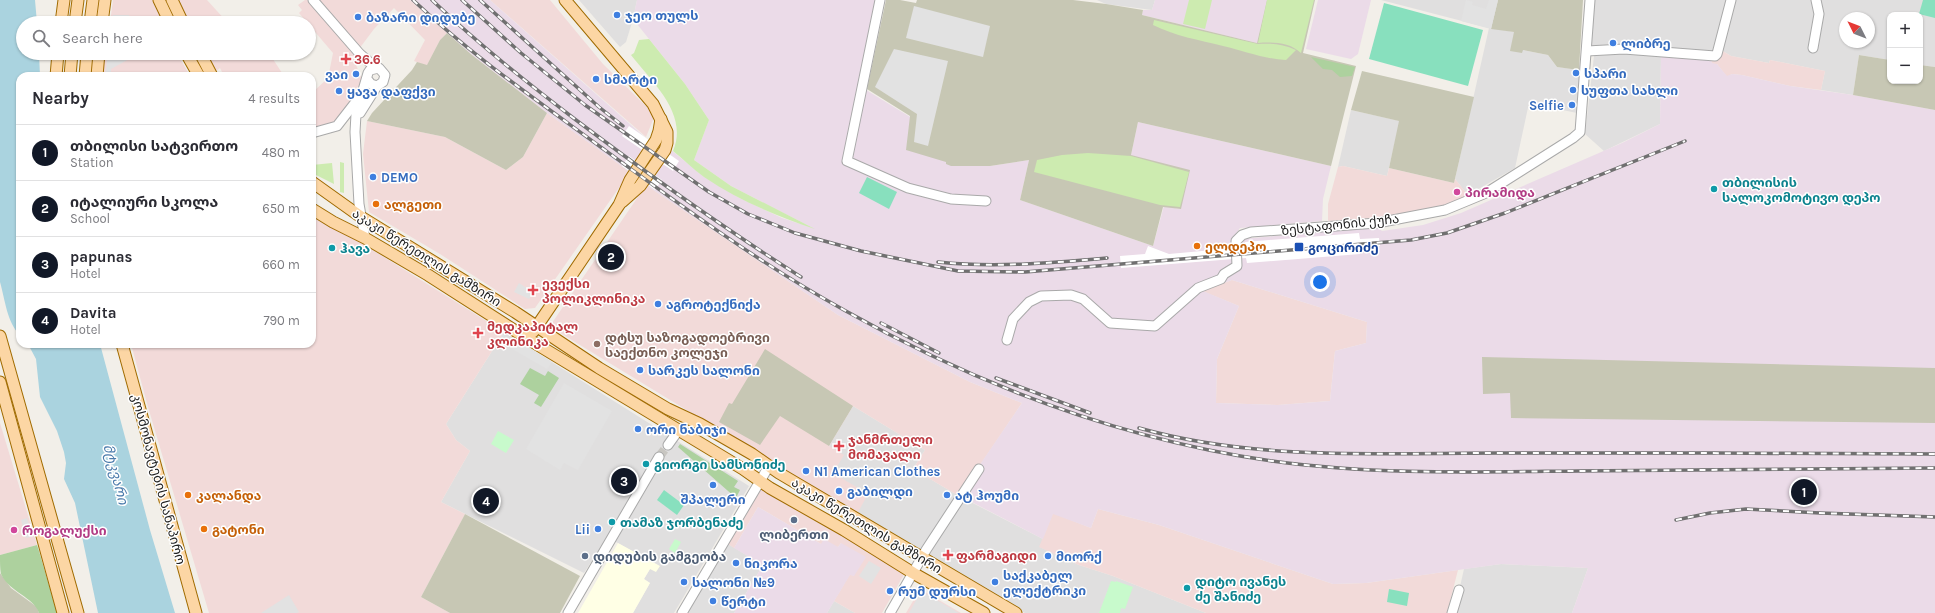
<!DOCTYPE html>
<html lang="en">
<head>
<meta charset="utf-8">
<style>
  :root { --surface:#fff; --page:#f7f7f7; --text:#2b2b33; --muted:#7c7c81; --line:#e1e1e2; --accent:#111827 }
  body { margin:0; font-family:Karla,"Noto Sans Georgian",sans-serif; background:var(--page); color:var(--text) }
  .controls { position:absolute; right:12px; top:12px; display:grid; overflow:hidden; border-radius:8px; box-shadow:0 1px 3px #0004 }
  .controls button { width:36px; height:36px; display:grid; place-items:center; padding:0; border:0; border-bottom:1px solid var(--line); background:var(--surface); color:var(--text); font:20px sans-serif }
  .compass { position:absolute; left:1839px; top:12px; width:36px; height:36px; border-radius:50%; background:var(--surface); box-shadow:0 1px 3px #0004; rotate:312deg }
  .you { position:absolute; left:1320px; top:282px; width:14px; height:14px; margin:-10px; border:3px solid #fff; border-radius:50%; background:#1a73e8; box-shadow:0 0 0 6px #1a73e833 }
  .badge { display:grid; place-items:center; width:26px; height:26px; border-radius:50%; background:var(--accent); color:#fff; font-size:13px; font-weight:700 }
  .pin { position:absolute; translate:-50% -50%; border:2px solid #fff; box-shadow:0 1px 4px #0006 }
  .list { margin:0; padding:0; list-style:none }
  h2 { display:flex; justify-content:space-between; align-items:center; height:52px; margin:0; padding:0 16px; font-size:17px }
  h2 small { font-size:13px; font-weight:400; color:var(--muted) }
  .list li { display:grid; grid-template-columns:26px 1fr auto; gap:12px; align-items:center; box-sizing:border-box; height:56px; padding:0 16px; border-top:1px solid var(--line) }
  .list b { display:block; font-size:15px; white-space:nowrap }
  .list p { margin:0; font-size:13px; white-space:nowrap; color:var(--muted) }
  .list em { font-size:13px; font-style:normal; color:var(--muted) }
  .icon { flex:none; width:22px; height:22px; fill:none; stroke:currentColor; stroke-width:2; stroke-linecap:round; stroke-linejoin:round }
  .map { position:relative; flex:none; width:1935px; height:613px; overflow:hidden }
  .search { position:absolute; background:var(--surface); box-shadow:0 1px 3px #0004; left:16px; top:16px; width:300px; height:44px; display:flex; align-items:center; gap:10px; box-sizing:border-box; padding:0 14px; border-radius:22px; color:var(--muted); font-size:15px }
  .panel { position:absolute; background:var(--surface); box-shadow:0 1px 3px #0004; left:16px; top:72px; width:300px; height:276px; border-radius:12px }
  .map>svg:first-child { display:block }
  .residential { fill:#e0dfdf; fill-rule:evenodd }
  .commercial { fill:#f2dad9 }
  .industrial { fill:#ebdbe8; fill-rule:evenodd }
  .education { fill:#ffffe5 }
  .construction { fill:#c7c7b4 }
  .grass { fill:#cdebb0 }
  .forest { fill:#add19e }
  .park { fill:#c8facc }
  .pitch { fill:#88e0be }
  .parking { fill:#e2e2e2 }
  .water { fill:#aad3df }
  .pier { fill:#fff }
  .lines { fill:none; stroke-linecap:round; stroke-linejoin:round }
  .minor-tunnel { stroke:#c8c6c1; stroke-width:9; stroke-dasharray:9 4.5; stroke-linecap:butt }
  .minor-casing { stroke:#a9a9a9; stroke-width:11 }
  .major-casing { stroke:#a06b00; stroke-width:13 }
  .minor { stroke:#fff; stroke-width:9 }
  .major { stroke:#fcd6a4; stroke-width:11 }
  .rail-casing { stroke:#707070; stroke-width:3.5 }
  .rail { stroke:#fff; stroke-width:2; stroke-dasharray:6; stroke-linecap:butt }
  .shop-dot { fill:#3f7fe0; stroke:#fff; stroke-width:1.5 }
  .health-dot { fill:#e0444e; stroke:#fff; stroke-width:1.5 }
  .culture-dot { fill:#0f9aa8; stroke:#fff; stroke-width:1.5 }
  .hotel-dot { fill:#d1479c; stroke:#fff; stroke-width:1.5 }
  .food-dot { fill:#e8710a; stroke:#fff; stroke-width:1.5 }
  .transit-dot { fill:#1a4fb4; stroke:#fff; stroke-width:1.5 }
  .education-dot { fill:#8d6e63; stroke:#fff; stroke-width:1.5 }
  .service-dot { fill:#5c6f8a; stroke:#fff; stroke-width:1.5 }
  .labels { text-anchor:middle; stroke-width:3; stroke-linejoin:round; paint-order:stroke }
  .shop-label { font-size:13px; font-weight:bold; fill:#366cbe; stroke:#fff; text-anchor:start }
  .health-label { font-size:13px; font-weight:bold; fill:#be3a42; stroke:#fff; text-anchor:start }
  .culture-label { font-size:13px; font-weight:bold; fill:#0d838f; stroke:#fff; text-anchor:start }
  .hotel-label { font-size:13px; font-weight:bold; fill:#b23c85; stroke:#fff; text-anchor:start }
  .food-label { font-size:13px; font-weight:bold; fill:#c56008; stroke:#fff; text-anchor:start }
  .street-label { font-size:13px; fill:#222; stroke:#fff }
  .transit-label { font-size:13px; font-weight:bold; fill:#164399; stroke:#fff; text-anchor:start }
  .education-label { font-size:13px; font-weight:bold; fill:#785e54; stroke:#fff; text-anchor:start }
  .service-label { font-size:13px; font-weight:bold; fill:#4e5e75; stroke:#fff }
  .water-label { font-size:14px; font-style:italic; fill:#4a7aab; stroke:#fff }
</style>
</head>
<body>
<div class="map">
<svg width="1935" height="613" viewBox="0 0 1935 613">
  <rect width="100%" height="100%" fill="#f2efe9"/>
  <g class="residential">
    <polygon points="579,0 637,0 633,19 626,42 620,47"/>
    <polygon points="1097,0 1155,0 1152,10 1106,4"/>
    <polygon points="1381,0 1498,0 1492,28 1514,32 1523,50 1548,55 1557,67 1583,70 1577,113 1529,103 1515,168 1468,195 1455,179 1489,28"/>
    <polygon points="1590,0 1728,0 1716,49 1712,54 1628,45 1624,54 1661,56 1660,124 1604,151 1585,134 1594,56 1619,54 1594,52 1590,47"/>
    <path d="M 1733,0 L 1935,0 L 1935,67 L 1920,65 L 1920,15 L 1890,15 L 1890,60 L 1859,55 L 1853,95 L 1821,90 L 1825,71 L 1770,60 L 1769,63 L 1731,56 L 1721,50 ZM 1845,18 L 1869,18 L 1869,42 L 1845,42 Z"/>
    <polygon points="1351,110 1400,121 1387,176 1343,166 1338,167"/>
    <polygon points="504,332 749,486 674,613 633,613 650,583 644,579 650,569 659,566 607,537 584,573 441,502 470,451 456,440 446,424"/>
    <polygon points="853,406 925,450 913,469 959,496 1043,539 1040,547 1079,565 1113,576 1206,613 1025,613 857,514 833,473 829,446"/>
    <polygon points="728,544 763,565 734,613 687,613"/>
    <polygon points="1501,564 1588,568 1572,613 1454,613 1464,569"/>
    <polygon points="834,601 855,613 827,613"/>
  </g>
  <g class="commercial">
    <polygon points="113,0 154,0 163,23 110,23"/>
    <polygon points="177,0 207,0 227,22 188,23"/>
    <polygon points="305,0 410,0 447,33 440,40 427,66 414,61 425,40 394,8 374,29 353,57 362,80 338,123 312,128 312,93 328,78 333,53 299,13 302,10 298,5"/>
    <polygon points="490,0 550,0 603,64 655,115 646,137"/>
    <polygon points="1721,50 1731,56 1769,63 1770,60 1825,71 1821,90 1790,86 1742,75 1732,74 1727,77 1717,64 1712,64 1711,60"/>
    <polygon points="106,53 177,53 190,76 102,76"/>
    <polygon points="205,53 269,53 284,76 224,76 220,68 216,71"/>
    <polygon points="547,113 630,172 535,308 525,309 440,254 369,212 363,154 367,121 445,137 506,170 523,157"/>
    <polygon points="1343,166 1387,176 1389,168 1454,183 1455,179 1468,195 1449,206 1376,218 1328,221 1328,204 1338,167"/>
    <polygon points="646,185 838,315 970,382 1022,403 959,496 913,469 925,450 853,406 829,446 844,455 833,473 868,494 857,514 557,331 552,323"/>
    <polygon points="312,212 504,332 446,424 456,440 470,451 441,502 465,514 421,597 450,613 209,613 148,407 131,344 312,344"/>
    <polygon points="1232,280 1367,322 1366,343 1335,351 1330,401 1278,405 1216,403 1217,359 1239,306 1202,291"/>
    <polygon points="0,423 37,545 0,555"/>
    <polygon points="762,488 906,571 882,613 855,613 834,601 850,574 854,576 841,543 838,547 821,544 758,507 734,548 728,544"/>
    <polygon points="1098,509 1159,525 1333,584 1366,583 1458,570 1447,613 1206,613 1113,576 1079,565 1039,547 1053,513 1091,528"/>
    <polygon points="920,589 961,613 906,613"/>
  </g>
  <g class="industrial">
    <polygon points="410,0 490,0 648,140 630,172 547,113 472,55"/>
    <path d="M 637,0 L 875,0 L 858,85 L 990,166 L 1029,160 L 1020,200 L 1153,246 L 1164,206 L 1180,209 L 1131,155 L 1138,122 L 1331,166 L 1323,199 L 1322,221 L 1240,228 L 1231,240 L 1377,227 L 1382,231 L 1423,225 L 1461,213 L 1622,143 L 1660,124 L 1661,56 L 1711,60 L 1712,63 L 1717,64 L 1727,76 L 1732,74 L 1742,75 L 1790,86 L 1853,95 L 1935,110 L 1935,613 L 1572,613 L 1588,568 L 1501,564 L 1366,583 L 1333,584 L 1159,525 L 1098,509 L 1091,528 L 1053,514 L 1043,539 L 962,497 L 979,466 L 1022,403 L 970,382 L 838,315 L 646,185 L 670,149 L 703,176 L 738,197 L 782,218 L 813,228 L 731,186 L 694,160 L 709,120 L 685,84 L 633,19 ZM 1232,280 L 1367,322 L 1366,343 L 1335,351 L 1330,401 L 1278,405 L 1216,403 L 1217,359 L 1239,306 L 1203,291 Z"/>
    <polygon points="1155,0 1267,0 1257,43 1142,15 1143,10 1152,10"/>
    <polygon points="1318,0 1371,0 1358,54 1351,59 1306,49"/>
    <polygon points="758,507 821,544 824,539 838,547 841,543 866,557 854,576 850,575 827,613 734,613 763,565 734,548"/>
  </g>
  <polygon class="education" points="618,543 660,566 656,572 650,569 644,579 650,583 633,613 578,613"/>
  <g class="construction">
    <polygon points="886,0 900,0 916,3 917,0 1073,0 1106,4 1143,10 1142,15 1257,43 1267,0 1315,0 1303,53 1356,66 1331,166 1138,122 1131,155 1190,170 1181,209 1163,207 1153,246 1020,200 1029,160 990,166 951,166 946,164 946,162 906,150 910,116 867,89"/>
    <polygon points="1498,0 1583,0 1579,70 1557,67 1548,55 1523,50 1522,53 1510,51 1514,32 1491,29"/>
    <polygon points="447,33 472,55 547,113 523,157 506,170 445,137 367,121 372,113 412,70 417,62 427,65 440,40"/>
    <polygon points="1859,55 1890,60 1890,81 1920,81 1920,65 1935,67 1935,110 1853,95"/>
    <polygon points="1362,71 1474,97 1454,183 1389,168 1399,121 1351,110"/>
    <polygon points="765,349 853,406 829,446 780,416 760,445 719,422 729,403 732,404"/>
    <polygon points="1482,357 1935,368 1935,423 1511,418 1510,393 1483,394"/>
    <polygon points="465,514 580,576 560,613 450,613 421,597"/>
    <polygon points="0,573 11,588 37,607 39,613 0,613"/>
  </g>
  <g class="grass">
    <polygon points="1189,0 1212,0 1205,29 1183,24"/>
    <path d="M 1267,0 L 1314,0 L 1301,53 C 1289,42 1273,42 1258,43 Z"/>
    <path d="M 1154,20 L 1258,44 C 1271,43 1283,44 1296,50 L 1286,60 C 1264,59 1245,51 1223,46 C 1199,40 1175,36 1153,25 Z"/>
    <path d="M 649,39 L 685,84 L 709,120 L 694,160 L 731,186 L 815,229 C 776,216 738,200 704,177 C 693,169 683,159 673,151 C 689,114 652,82 631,55 L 634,53 L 639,40 Z"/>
    <polygon points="1088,153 1131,156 1189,172 1180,207 1160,205 1034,172 1037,160 1062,155"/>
    <polygon points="340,162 344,163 344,193 340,192"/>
    <polygon points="332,163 334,184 312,173 312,165"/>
  </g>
  <g class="forest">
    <polygon points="1311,57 1355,67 1352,76 1340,77 1332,70 1323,69"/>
    <polygon points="530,368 545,376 548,371 559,378 541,407 534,403 539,395 520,384"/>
    <polygon points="680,444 738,481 734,487 740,490 736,498 678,447"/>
    <path d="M 37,545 L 39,551 L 57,613 L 39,613 C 34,597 9,592 1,574 C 0,569 0,561 0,555 Z"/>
  </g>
  <g class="park">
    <polygon points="498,431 514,440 506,453 491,444"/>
    <polygon points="675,539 681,542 675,553 669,549"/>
    <polygon points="1111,581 1116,582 1116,581 1133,587 1125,609 1121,608 1120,613 1099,613"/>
  </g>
  <g class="pitch">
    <polygon points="1923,0 1935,0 1935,18 1919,14"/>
    <polygon points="1384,3 1483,30 1468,86 1369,59"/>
    <polygon points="867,177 897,192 889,209 859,193"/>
    <polygon points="664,490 684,505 677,515 657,500"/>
    <polygon points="1389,589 1409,593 1407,606 1387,602"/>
  </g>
  <g class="parking">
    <polygon points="1466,0 1473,2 1472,5 1486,9 1489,0 1498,0 1491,29 1461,21"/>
    <polygon points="914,6 990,26 983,57 906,38"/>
    <polygon points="113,15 129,15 132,23 112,23"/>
    <polygon points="894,49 948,61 928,146 914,142 917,114 875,87"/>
    <polygon points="108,53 140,53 111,69 111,76 105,76"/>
    <polygon points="519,283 534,293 529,299 514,292"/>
    <polygon points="512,338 552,362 547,369 507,346"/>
    <polygon points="564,383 612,411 578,470 564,463 560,470 526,449"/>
    <polygon points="27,518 33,536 26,538 21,520"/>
    <polygon points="869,561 881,568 871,584 859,576"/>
    <polygon points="921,591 959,613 909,613"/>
    <polygon points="289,595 299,612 297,613 261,613"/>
  </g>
  <g class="water">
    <path d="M 0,0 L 35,0 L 37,23 L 23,23 L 23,53 L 39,53 L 40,76 L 20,76 L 20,335 C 7,323 5,299 0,282 Z"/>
    <polygon points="28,344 100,344 150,530 175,613 98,613 75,503 64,479 66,463 64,452 57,431 40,397 36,359"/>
  </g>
  <g class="pier">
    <polygon points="629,126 679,161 673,171 622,136"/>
    <polygon points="629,156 662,180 655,190 622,166"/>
    <polygon points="1359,233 1360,239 1379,238 1380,246 1359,247 1360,254 1247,263 1246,258 1121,268 1120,256 1145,254 1148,246 1169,254 1246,247 1245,242"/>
  </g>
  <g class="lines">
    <polyline class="minor-tunnel" points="659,457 668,445"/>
    <defs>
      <g id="minor">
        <polyline points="313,0 360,54 376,68"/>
        <polyline points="880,0 847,161 908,188 951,199 986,201"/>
        <polyline points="1813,48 1819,14 1816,0"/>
        <polyline points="1587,51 1624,49 1715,56 1717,54 1731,0"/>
        <polyline points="360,113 377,86"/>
        <polyline points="312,133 337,126 358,99"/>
        <polyline points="365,238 359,204 355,132 356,114 368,73 370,70 379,68 385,75 383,82 377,86 371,84 367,79"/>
        <polyline points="1007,340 1013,319 1029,302 1041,296 1071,295 1083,299 1110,323 1155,326 1198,288 1221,279 1224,274 1237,266 1236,241 1242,235 1251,232 1377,223 1445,210 1486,193 1573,138 1580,132 1590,0"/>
        <polyline points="668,445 678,431"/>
        <polyline points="568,613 659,457"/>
        <polyline points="682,613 769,466"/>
        <polyline points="890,613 926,550 979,469"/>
        <polyline points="1452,613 1459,590"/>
      </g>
      <g id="major">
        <polyline points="159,0 170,23"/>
        <polyline points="172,0 183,23"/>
        <polyline points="565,0 653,104 667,132 667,143 665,150 640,186 622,202"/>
        <polyline points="61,23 64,0"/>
        <polyline points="75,23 78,0"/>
        <polyline points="90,23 93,0"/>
        <polyline points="102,23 105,0"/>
        <polyline points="186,53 199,76"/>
        <polyline points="200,53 212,76"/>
        <polyline points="56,76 58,53"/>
        <polyline points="70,76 72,53"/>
        <polyline points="85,76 87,53"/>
        <polyline points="97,76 99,53"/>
        <polyline points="312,182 361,217 515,312 599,368 668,409 700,424 752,454 779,473 1016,613"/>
        <polyline points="312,209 333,222 365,238 428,275 528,339 743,469 770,488 844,530 913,573 984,613"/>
        <polyline points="533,332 619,205 630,180 656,140 659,131 661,119"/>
        <polyline points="0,336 78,613"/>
        <polyline points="122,344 196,613"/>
        <polyline points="0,382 63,613"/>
      </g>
    </defs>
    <use href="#minor" class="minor-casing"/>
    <use href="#major" class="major-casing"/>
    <use href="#minor" class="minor"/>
    <use href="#major" class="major"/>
    <defs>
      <g id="rail">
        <path d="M 413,0 C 471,55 538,101 602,148 C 680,205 759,263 844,310 C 977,385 1120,439 1272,461 C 1373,475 1476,472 1578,471 C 1697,470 1816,469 1935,468"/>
        <path d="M 432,0 C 477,43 526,82 576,120 C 649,175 724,228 801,277"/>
        <polyline points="462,0 521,53 585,105 709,192 748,214 795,233 861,251 958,271 1025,272 1411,240 1447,233 1505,213 1685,141"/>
        <polyline points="480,0 599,107 623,126"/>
        <path d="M 938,262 C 994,268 1051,263 1107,258"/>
        <polyline points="881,323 939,353"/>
        <polyline points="996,378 1090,413"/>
        <path d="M 1139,428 C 1256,461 1378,453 1498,453 C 1644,453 1789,453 1935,454"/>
        <polyline points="1676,520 1710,513 1746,509 1820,513 1935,517"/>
      </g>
    </defs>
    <use href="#rail" class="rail-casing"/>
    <use href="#rail" class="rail"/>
  </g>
  <g class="shop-dot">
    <circle cx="617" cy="15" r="4"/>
    <circle cx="358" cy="17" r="4"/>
    <circle cx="1613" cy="43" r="4"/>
    <circle cx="1576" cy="73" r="4"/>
    <circle cx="356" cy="74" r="4"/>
    <circle cx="596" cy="79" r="4"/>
    <circle cx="1573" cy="90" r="4"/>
    <circle cx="339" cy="91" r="4"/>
    <circle cx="1572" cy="105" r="4"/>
    <circle cx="373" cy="177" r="4"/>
    <circle cx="658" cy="304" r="4"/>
    <circle cx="640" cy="370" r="4"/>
    <circle cx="638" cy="429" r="4"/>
    <circle cx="806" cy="471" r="4"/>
    <circle cx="713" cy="485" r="4"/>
    <circle cx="839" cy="491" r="4"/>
    <circle cx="947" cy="495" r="4"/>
    <circle cx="598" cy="529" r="4"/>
    <circle cx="1048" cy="556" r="4"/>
    <circle cx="736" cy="563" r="4"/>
    <circle cx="684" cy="582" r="4"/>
    <circle cx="995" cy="582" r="4"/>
    <circle cx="890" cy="591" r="4"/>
    <circle cx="713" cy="601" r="4"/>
  </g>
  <g class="health-dot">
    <path d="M344 53h4v4h4v4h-4v4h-4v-4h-4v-4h4z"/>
    <path d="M531 284h4v4h4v4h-4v4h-4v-4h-4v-4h4z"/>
    <path d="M476 327h4v4h4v4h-4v4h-4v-4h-4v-4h4z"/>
    <path d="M837 440h4v4h4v4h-4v4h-4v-4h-4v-4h4z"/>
    <path d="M946 549h4v4h4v4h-4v4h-4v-4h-4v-4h4z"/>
  </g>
  <g class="culture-dot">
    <circle cx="1714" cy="189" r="4"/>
    <circle cx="332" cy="248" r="4"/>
    <circle cx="646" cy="464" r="4"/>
    <circle cx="612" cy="522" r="4"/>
    <circle cx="1187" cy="588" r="4"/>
  </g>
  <g class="hotel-dot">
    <circle cx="1457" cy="192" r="4"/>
    <circle cx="14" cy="530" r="4"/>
  </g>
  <g class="food-dot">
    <circle cx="376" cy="204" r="4"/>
    <circle cx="1197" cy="246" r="4"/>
    <circle cx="188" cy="495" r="4"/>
    <circle cx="204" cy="529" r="4"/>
  </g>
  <rect class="transit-dot" x="1294" y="242" width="10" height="10" rx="2"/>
  <circle class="education-dot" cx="597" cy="344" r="4"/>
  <g class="service-dot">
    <circle cx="794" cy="520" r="4"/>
    <circle cx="585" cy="556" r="4"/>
  </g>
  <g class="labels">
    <g class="shop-label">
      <text x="625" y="20">ჯეო თულს</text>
      <text x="366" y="22">ბაზარი დიდუბე</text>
      <text x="1621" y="48">ლიბრე</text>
      <text x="1584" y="78">სპარი</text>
      <text x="348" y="79" text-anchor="end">ვაი</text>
      <text x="604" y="84">სმარტი</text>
      <text x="1581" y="95">სუფთა სახლი</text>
      <text x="347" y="96">ყავა დაფქვი</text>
      <text x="1564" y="110" text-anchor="end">Selfie</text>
      <text x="381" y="182">DEMO</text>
      <text x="666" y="309">აგროტექნიქა</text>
      <text x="648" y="375">სარკეს სალონი</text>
      <text x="646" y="434">ორი ნაბიჯი</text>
      <text x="814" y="476">N1 American Clothes</text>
      <text x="847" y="496">გაბილდი</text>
      <text x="955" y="500">ატ ჰოუმი</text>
      <text x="713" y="504" text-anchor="middle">შპალერი</text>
      <text x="590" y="534" text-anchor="end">Lii</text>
      <text x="1056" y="561">მიორქ</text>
      <text x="744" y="568">ნიკორა</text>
      <text x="1003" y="580">საქკაბელ<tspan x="1003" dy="15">ელექტრიკი</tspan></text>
      <text x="692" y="587">სალონი №9</text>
      <text x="898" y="596">რუმ დურსი</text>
      <text x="721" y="606">წერტი</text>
    </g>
    <g class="health-label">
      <text x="354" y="64">36.6</text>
      <text x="542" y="288">ევექსი<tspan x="542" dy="15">პოლიკლინიკა</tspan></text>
      <text x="487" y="331">მედკაპიტალ<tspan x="487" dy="15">კლინიკა</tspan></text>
      <text x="848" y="444">ჯანმრთელი<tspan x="848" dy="15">მომავალი</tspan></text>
      <text x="956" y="560">ფარმაგიდი</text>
    </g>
    <g class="culture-label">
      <text x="1722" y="187">თბილისის<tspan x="1722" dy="15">სალოკომოტივო დეპო</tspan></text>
      <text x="340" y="253">ჰავა</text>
      <text x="654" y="469">გიორგი სამსონიძე</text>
      <text x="620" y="527">თამაზ ჯორბენაძე</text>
      <text x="1195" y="586">დიტო ივანეს<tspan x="1195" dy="15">ძე შანიძე</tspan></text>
    </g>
    <g class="hotel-label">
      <text x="1465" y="197">პირამიდა</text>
      <text x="22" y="535">როგალუქსი</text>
    </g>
    <g class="food-label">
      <text x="384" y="209">ალგეთი</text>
      <text x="1205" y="251">ელდეპო</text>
      <text x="196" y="500">კალანდა</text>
      <text x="212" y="534">გატონი</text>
    </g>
    <g class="street-label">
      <text transform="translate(1340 224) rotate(-6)" y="5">ზესტაფონის ქუჩა</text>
      <text transform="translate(427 257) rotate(32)" y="5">აკაკი წერეთლის გამზირი</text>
      <text transform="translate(159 479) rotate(75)" y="5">კოსმონავტების სანაპირო</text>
      <text transform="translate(867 525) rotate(31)" y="5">აკაკი წერეთლის გამზირი</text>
    </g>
    <g class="transit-label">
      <text x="1308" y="252">გოცირიძე</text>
    </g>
    <g class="education-label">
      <text x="605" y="342">დტსუ საზოგადოებრივი<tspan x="605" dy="15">საექთნო კოლეჯი</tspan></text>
    </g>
    <g class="service-label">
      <text x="794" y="539">ლიბერთი</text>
      <text x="593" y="561" text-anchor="start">დიდუბის გამგეობა</text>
    </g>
    <g class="water-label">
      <text transform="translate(116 474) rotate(75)" y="5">მტკვარი</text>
    </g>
  </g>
</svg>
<div class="controls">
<button>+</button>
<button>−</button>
</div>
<svg class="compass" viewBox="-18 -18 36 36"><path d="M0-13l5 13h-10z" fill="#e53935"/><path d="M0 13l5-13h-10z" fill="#7c7c81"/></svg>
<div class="you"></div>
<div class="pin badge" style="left:1804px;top:492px">1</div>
<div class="pin badge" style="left:611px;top:257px">2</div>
<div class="pin badge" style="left:624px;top:481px">3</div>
<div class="pin badge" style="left:486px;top:501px">4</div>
<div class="search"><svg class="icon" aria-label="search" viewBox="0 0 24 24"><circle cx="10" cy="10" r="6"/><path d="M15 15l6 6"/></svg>Search here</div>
<section class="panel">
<h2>Nearby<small>4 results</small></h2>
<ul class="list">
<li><span class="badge">1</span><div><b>თბილისი სატვირთო</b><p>Station</p></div><em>480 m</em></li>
<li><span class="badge">2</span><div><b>იტალიური სკოლა</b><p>School</p></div><em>650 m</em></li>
<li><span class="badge">3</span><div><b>papunas</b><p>Hotel</p></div><em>660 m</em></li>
<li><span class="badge">4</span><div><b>Davita</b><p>Hotel</p></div><em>790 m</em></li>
</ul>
</section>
</div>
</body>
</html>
